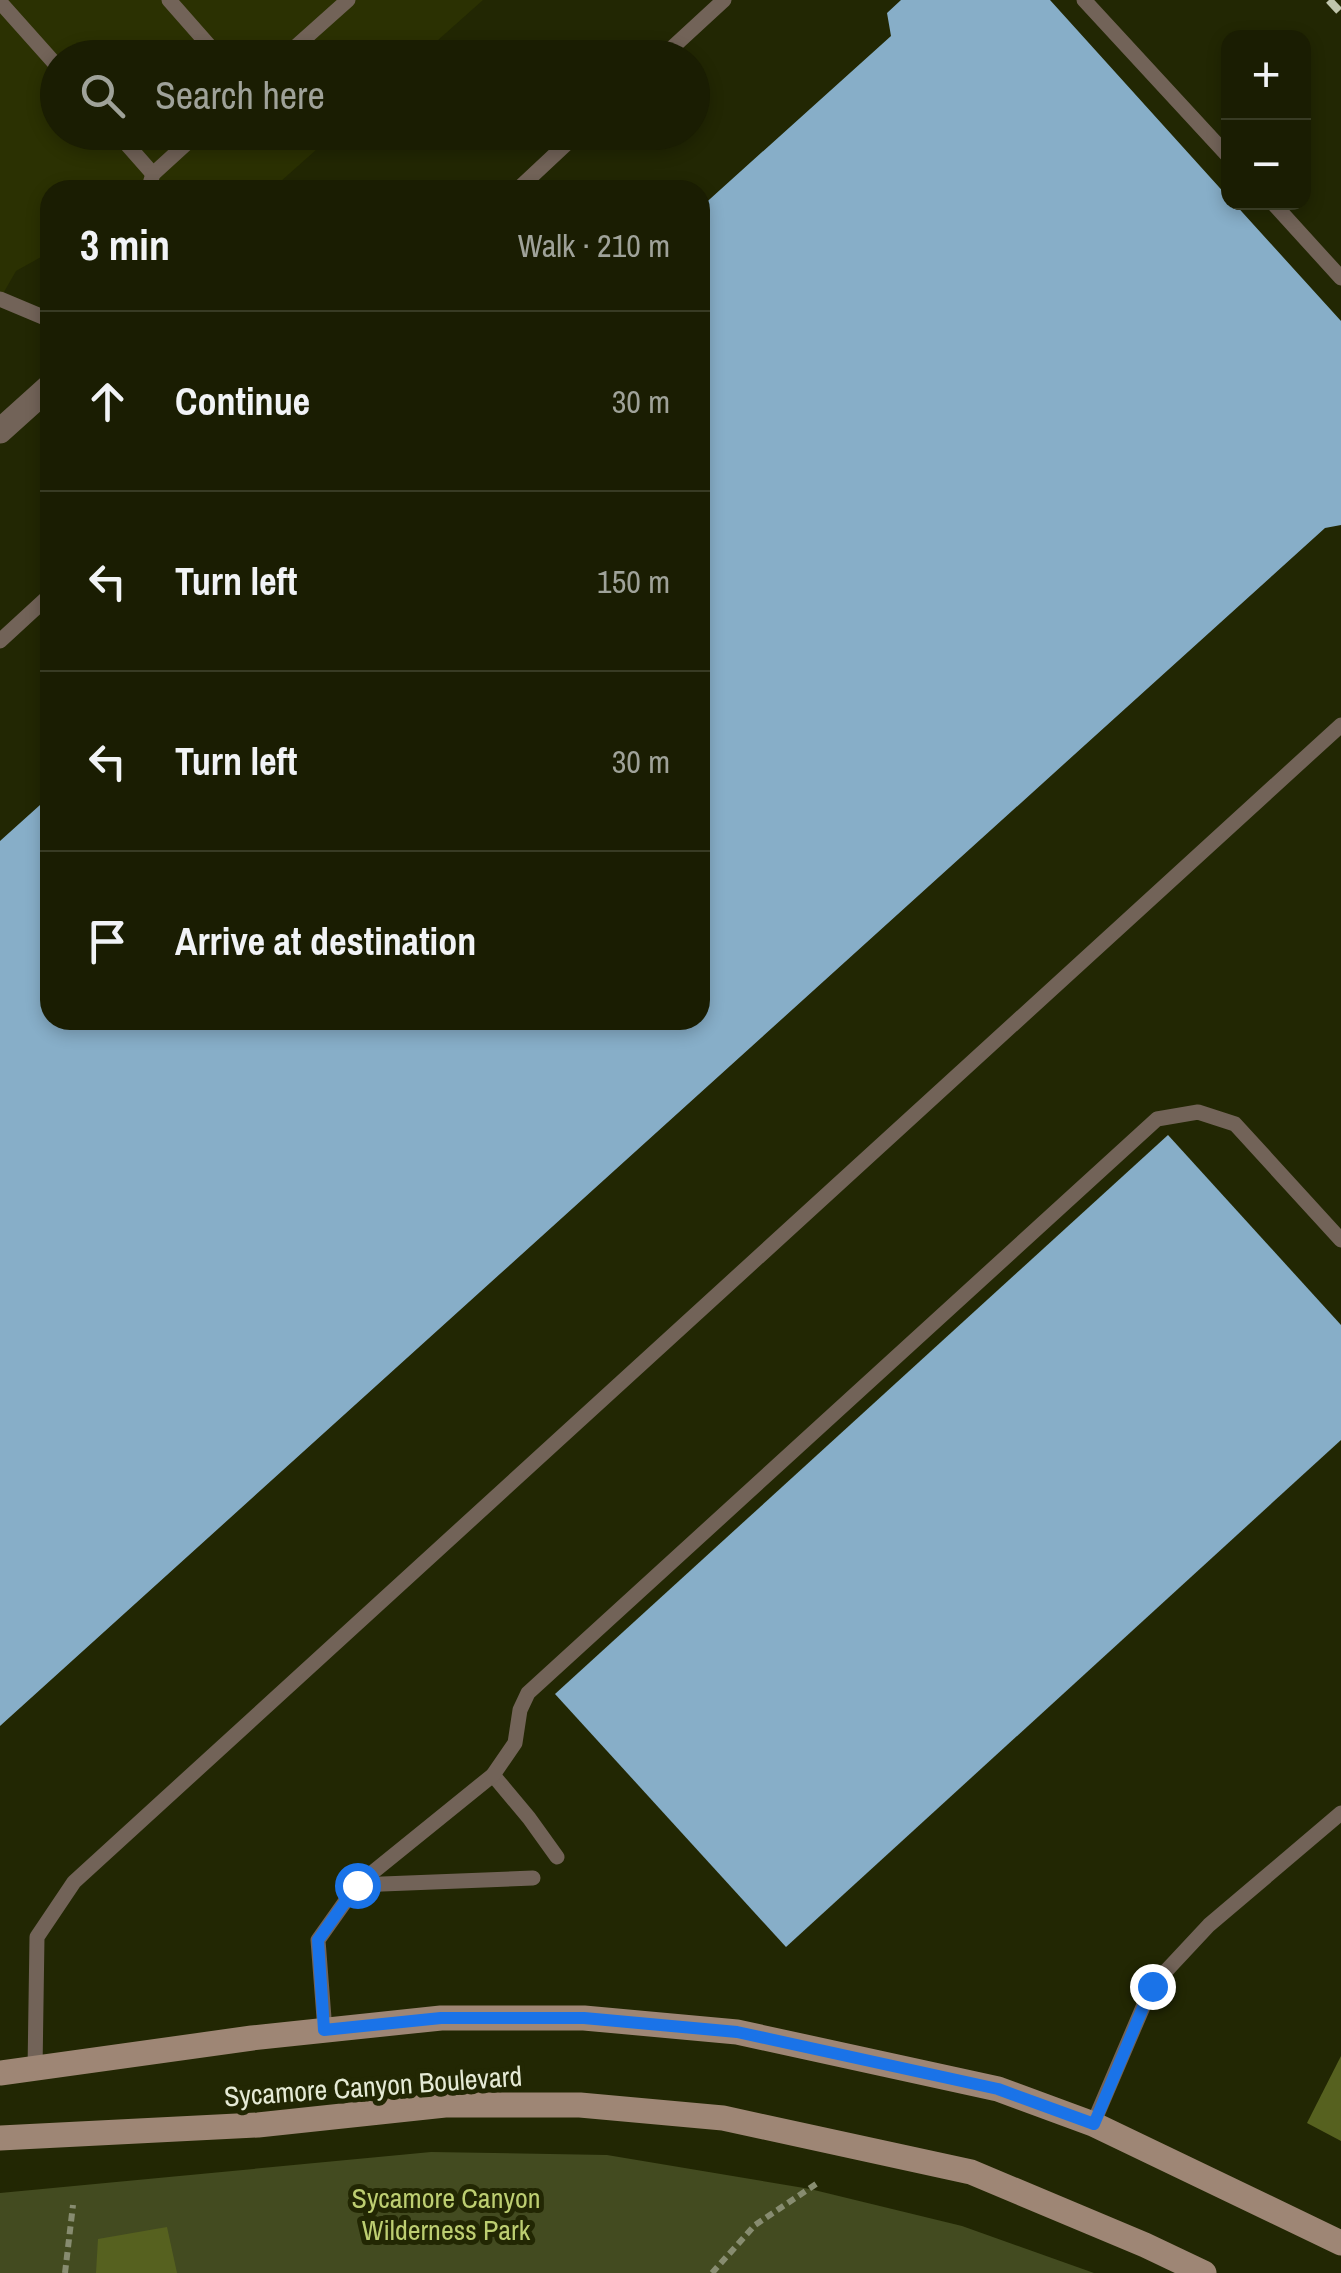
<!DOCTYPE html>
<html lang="en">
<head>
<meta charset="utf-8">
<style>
  :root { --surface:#1a1d02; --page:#23260c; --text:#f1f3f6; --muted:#9fa299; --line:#383b24 }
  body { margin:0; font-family:"Archivo Narrow",sans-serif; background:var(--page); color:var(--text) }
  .controls { position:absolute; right:30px; top:30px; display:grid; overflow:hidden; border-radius:20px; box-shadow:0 5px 15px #0003 }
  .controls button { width:90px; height:90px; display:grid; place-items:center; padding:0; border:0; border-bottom:2px solid var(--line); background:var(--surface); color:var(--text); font:50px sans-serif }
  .stop { position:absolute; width:30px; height:30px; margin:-22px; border:8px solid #1a73e8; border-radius:50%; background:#fff }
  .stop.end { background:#1a73e8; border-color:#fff; box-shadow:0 2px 10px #0008 }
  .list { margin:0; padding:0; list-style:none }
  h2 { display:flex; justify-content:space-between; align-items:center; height:130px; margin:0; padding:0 40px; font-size:42px }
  h2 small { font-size:32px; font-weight:400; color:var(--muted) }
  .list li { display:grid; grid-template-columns:65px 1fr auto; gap:30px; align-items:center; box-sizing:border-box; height:180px; padding:0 40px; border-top:2px solid var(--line) }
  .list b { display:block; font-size:38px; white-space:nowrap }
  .list em { font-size:32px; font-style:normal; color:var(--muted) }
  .icon { flex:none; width:55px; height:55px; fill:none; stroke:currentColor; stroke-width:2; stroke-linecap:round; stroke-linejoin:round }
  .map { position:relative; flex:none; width:1341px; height:2273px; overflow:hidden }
  .search { position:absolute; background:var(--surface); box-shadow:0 5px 15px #0003; left:40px; top:40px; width:670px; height:110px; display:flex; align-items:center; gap:25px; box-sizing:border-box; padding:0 35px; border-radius:55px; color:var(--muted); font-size:38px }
  .panel { position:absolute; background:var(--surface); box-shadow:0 5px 15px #0003; left:40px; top:180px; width:670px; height:850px; border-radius:30px }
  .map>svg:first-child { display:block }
  .built { fill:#2b3102 }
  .green { fill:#434b20 }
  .forest { fill:#56611f }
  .building { fill:#87aec8 }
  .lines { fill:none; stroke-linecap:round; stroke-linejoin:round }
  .path { stroke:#878c70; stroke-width:6; stroke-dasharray:8 5; stroke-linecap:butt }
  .service { stroke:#726358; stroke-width:15 }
  .minor { stroke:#726358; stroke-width:25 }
  .secondary { stroke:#9e8675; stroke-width:25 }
  .rail { stroke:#c0c5ad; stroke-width:8; stroke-dasharray:15 8; stroke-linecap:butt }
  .route { stroke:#1a73e8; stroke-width:12 }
  .labels { text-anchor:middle; stroke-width:10; stroke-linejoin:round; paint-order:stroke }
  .street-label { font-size:28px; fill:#e5ead5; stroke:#222703 }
  .park-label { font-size:28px; fill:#bdce71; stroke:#222703 }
</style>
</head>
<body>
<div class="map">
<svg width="1341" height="2273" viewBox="0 0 1341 2273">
  <rect width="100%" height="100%" fill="#222703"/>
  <polygon class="built" points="0,0 483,0 419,57 58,58 58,132 335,133 271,190 50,190 50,252 16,271 0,299"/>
  <polygon class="green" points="431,2152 607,2155 810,2189 962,2226 1094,2273 0,2273 0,2193"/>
  <g class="forest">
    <polygon points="1341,2056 1341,2141 1307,2123"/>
    <polygon points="167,2227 177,2273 96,2273 98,2239"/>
  </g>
  <g class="building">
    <polygon points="901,0 1050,0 1228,197 1228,202 1233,202 1341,321 1341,525 1325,528 0,1726 0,841 50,796 50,1020 700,1020 700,208 891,36 887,13"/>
    <polygon points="1168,1135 1341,1325 1341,1440 786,1947 555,1694"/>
  </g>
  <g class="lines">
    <g class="path">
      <polyline points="65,2273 73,2205"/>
      <polyline points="712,2273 755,2225 819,2182"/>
    </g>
    <g class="service">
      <polyline points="169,0 220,58"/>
      <polyline points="1084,0 1228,156"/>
      <polyline points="0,2 58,67"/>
      <polyline points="283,58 348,0"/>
      <polyline points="661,58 724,0"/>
      <polyline points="116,132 153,174"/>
      <polyline points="148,190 153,174 199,132"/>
      <polyline points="517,190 579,132"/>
      <polyline points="1272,202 1341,278"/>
      <polyline points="0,299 50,320"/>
      <polyline points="0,641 50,595"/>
      <polyline points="493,1775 529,1818 557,1857"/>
      <polyline points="357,1885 533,1878"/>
      <polyline points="325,2031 318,1940 357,1885 493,1775 515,1743 520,1710 528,1693 1157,1119 1198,1112 1235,1124 1341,1240"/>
      <polyline points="35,2070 37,1937 74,1882 1341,725"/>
      <polyline points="1093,2124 1152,1986 1209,1925 1341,1813"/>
    </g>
    <polyline class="minor" points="0,431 50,386"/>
    <g class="secondary">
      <polyline points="0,2073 252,2038 441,2018 584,2018 737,2032 998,2089 1093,2124 1341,2243"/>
      <polyline points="0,2138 258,2125 445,2105 580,2105 723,2118 971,2172 1145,2245 1204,2273"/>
    </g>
    <polyline class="rail" points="1329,0 1341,13"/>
  </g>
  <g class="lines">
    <polyline class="route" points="357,1885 318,1940 324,2030 441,2018 584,2018 737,2032 998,2089 1094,2124 1152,1986"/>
  </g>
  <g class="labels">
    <g class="street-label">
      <text transform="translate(373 2086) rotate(-4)" y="10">Sycamore Canyon Boulevard</text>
    </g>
    <g class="park-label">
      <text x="446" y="2208">Sycamore Canyon<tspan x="446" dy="32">Wilderness Park</tspan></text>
    </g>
  </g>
</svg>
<div class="controls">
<button>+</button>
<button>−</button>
</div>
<div class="stop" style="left:357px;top:1885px"></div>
<div class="stop end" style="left:1152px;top:1986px"></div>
<div class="search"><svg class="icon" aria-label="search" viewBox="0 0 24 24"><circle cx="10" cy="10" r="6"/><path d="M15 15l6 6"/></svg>Search here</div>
<section class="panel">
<h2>3 min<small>Walk · 210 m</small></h2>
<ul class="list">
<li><svg class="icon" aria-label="ahead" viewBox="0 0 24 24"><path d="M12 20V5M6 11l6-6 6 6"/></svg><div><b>Continue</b></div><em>30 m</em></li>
<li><svg class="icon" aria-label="left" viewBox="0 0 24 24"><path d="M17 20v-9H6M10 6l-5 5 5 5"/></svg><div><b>Turn left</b></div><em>150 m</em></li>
<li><svg class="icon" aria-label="left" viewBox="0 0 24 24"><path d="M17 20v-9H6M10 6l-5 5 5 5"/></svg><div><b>Turn left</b></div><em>30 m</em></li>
<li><svg class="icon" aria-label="arrive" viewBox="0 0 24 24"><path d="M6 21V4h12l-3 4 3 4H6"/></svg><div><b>Arrive at destination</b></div></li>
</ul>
</section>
</div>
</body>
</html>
